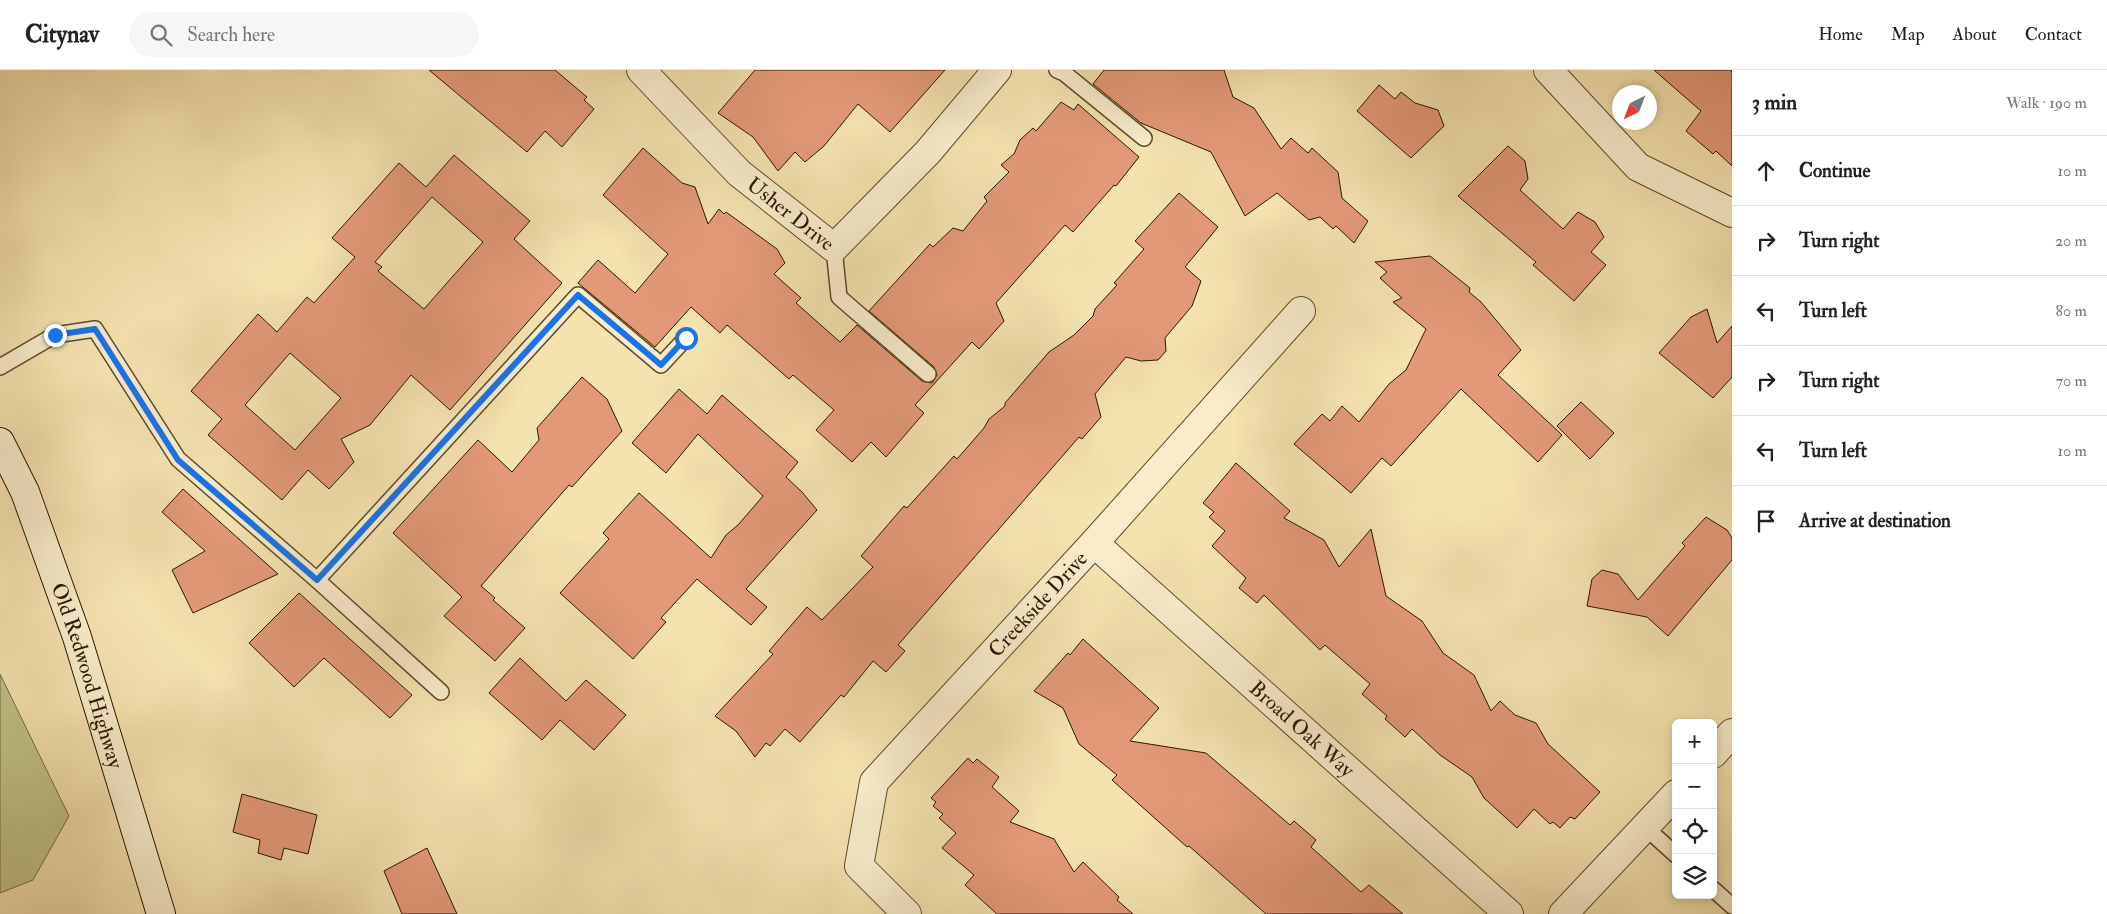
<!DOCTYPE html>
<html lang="en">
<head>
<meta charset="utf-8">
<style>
  :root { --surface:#fff; --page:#f6f6f6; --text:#222; --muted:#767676; --line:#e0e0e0 }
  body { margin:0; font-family:"IM FELL Double Pica",serif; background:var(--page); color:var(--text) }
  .controls { position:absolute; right:15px; bottom:15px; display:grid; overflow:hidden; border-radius:8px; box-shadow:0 2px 8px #0003 }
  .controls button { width:45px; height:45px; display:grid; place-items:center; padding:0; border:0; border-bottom:1px solid var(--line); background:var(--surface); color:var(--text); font:25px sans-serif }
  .compass { position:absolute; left:1612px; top:15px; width:45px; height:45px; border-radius:50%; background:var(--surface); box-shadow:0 2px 8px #0003; rotate:222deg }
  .stop { position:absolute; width:15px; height:15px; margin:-11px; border:4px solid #1a73e8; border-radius:50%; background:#fff }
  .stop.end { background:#1a73e8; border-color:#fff; box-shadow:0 1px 5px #0008 }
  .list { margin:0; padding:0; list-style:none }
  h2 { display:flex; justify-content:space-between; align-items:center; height:65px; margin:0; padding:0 20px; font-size:21px }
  h2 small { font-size:16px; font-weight:400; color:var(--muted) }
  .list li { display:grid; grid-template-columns:32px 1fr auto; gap:15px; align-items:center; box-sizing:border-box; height:70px; padding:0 20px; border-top:1px solid var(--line) }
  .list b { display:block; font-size:19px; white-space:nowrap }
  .list em { font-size:16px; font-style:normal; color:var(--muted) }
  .icon { flex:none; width:28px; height:28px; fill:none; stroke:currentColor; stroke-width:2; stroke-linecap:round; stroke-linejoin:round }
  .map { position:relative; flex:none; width:1732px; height:844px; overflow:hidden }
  header { display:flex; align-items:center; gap:30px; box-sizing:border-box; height:70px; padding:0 25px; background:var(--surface); border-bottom:1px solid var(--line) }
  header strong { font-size:24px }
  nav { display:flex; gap:28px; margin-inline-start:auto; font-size:18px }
  .search { width:350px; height:45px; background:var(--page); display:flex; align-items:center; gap:12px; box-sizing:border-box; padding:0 18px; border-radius:28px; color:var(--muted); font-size:19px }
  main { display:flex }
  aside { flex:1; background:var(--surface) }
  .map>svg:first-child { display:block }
  .green { fill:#c0c287; stroke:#766c44 }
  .building { fill:#e39978; stroke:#2c1700; fill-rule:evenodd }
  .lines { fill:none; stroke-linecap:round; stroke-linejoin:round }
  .service-casing { stroke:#5e4a2c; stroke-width:18 }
  .minor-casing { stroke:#5e4a2c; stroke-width:30 }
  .tertiary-casing { stroke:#5e4a2c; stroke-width:30 }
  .secondary-casing { stroke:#2c1700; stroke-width:30 }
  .service { stroke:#f8eccb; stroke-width:15 }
  .minor { stroke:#f8eccb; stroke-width:28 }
  .tertiary { stroke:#f8eccb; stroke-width:28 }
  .secondary { stroke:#f8eccb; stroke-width:28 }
  .route { stroke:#1a73e8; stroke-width:6 }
  .labels { text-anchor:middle; stroke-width:4; stroke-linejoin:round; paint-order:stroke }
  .street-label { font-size:21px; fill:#2c1700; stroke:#f8eccb }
</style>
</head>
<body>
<header>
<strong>Citynav</strong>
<div class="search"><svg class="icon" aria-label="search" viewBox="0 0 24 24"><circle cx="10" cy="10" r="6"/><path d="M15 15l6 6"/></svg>Search here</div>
<nav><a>Home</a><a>Map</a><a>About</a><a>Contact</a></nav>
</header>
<main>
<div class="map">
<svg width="1732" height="844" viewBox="0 0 1732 844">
  <rect width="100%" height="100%" fill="#f4e2af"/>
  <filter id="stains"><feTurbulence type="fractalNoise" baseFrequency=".004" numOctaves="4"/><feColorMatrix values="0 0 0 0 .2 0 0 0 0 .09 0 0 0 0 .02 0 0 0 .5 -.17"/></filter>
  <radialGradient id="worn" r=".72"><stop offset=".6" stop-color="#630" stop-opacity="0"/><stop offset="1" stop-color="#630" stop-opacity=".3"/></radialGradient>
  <polygon class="green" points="0,604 69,746 33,810 0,823"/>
  <g class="building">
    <polygon points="429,0 555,0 587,27 584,30 594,39 562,77 545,61 527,82"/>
    <polygon points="755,0 945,0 890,62 858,34 824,76 805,92 795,82 778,101 753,67 718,43"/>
    <polygon points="1104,0 1224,0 1233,27 1254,38 1281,79 1291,68 1308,83 1312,78 1338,102 1342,128 1368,151 1354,173 1336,156 1333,159 1320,147 1309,150 1277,123 1245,146 1211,82 1141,53 1093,14"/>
    <polygon points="1654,0 1732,0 1732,96 1716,81 1713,84 1686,61 1701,41"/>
    <polygon points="1379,15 1395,29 1401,22 1415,33 1438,40 1444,56 1411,88 1357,41"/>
    <polygon points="1061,32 1074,40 1078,34 1139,87 1116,116 1114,115 1073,162 1065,155 996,233 1004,251 979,279 972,272 915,335 924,343 886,387 871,372 852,392 816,360 834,340 793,305 789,309 727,255 720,263 691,237 655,277 578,213 598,190 635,223 668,184 603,125 643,78 682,113 695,117 708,154 719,139 724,144 726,142 777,179 785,193 774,204 801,228 796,233 840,272 857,255 922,311 932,313 937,305 934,297 869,241 930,174 933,177 953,158 963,161 987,131 984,127 1009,102 1001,95 1014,84 1020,70 1033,58 1036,61"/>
    <polygon points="1508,76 1525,91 1528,109 1520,120 1563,159 1578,142 1595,152 1604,167 1591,182 1606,195 1574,231 1533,195 1536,192 1458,126"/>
    <path d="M 454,85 L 530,151 L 514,169 L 562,213 L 450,340 L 411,305 L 370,355 L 341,369 L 354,392 L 329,419 L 308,400 L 282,430 L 208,365 L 222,349 L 191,321 L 258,244 L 277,262 L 307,227 L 314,233 L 355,187 L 332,168 L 399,93 L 426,117 ZM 432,127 L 483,172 L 424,239 L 378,201 L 382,197 L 375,192 ZM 290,283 L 341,328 L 295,380 L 245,335 Z"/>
    <polygon points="1179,123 1218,157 1185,197 1201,211 1192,236 1165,268 1166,281 1158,290 1141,291 1126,287 1095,324 1101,347 1082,369 1079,367 898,575 905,581 886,602 873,591 844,627 841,625 800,672 785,659 770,676 766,673 755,687 736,661 715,646 773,584 769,581 807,537 822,550 873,497 861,486 904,436 907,438 954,386 957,389 984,358 989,349 1005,336 1005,333 1049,282 1074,265 1093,246 1095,239 1117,215 1114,213 1144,179 1135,171"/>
    <polygon points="1430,186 1470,218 1469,222 1481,232 1521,280 1498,305 1562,365 1538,392 1461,319 1391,396 1382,388 1351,423 1294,374 1322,344 1330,351 1342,336 1359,352 1389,314 1406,300 1426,259 1393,232 1402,228 1380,208 1387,202 1375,192"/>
    <polygon points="1707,239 1717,273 1732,256 1732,307 1713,328 1659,283 1691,247"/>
    <polygon points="582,307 607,329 622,361 572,417 569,415 481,516 495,528 493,530 525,558 495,591 444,546 462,527 393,463 478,370 512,402 539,370 537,358"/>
    <polygon points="679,319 707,344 722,325 798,392 786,407 802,422 817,440 746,519 767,537 751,555 697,509 661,548 666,552 633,589 560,523 609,469 603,463 639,423 711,488 726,465 738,455 763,426 698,364 666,403 632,373"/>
    <polygon points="1581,332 1614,363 1590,389 1557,356"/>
    <polygon points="1236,393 1290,441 1284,448 1324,470 1339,497 1371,459 1386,526 1422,551 1443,583 1474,605 1491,641 1500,631 1515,645 1536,653 1548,674 1600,722 1575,749 1570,747 1560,758 1553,752 1550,754 1534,739 1517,758 1484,728 1472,707 1440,685 1412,659 1405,667 1385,649 1387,646 1362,624 1370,614 1325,575 1320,580 1264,525 1257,533 1239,518 1246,508 1212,476 1225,461 1209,447 1214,442 1203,433"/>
    <polygon points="183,419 278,504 193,543 172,500 205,481 162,442"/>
    <polygon points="1706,447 1727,460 1732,468 1732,490 1668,566 1647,547 1587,536 1592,509 1602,500 1618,504 1638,530 1685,476 1682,473"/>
    <polygon points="299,523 412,625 390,648 324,588 294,617 249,573"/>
    <polygon points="1083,569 1159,638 1130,671 1206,683 1290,755 1294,751 1316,770 1311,777 1361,822 1369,815 1403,844 1266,844 1189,776 1187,777 1112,710 1117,705 1079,674 1063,638 1034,621 1068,583 1070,585"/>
    <polygon points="520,588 566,631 586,610 626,645 594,680 560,650 542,670 489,623"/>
    <polygon points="968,688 973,693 977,689 999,707 992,717 1019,741 1010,752 1054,769 1074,802 1083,792 1119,827 1117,830 1133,844 997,844 965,815 974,805 942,778 956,763 939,748 943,744 933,736 936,732 931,728"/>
    <polygon points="242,724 317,745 308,784 284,778 281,790 258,783 260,770 233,762"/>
    <polygon points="427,778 457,844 402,844 384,801"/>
  </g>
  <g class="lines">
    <defs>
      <g id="service">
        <polyline points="1057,0 1064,3 1144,68"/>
        <polyline points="834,178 839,227 928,304"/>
        <polyline points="0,297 55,265 95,259 178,389 317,510 441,622"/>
        <polyline points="317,510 578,225 661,295 686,268"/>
        <polyline points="1645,757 1676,785"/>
        <polyline points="1713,819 1732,836"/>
      </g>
      <g id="minor">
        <path id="s1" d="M 641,0 L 739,103 L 834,178 L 928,82 L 997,0"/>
        <polyline points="1548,0 1638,97 1732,143"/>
        <path id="s2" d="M 1094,473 L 1509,844"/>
        <path id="s3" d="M 907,844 L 859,796 L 874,712 L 1094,473 L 1301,241"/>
      </g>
      <g id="tertiary">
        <polyline points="1713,684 1732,663"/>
        <polyline points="1563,844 1676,724"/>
      </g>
      <g id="secondary">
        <path id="s4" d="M 0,372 L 25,422 L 77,567 L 161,844"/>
      </g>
    </defs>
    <use href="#service" class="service-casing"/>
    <use href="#minor" class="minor-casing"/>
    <use href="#tertiary" class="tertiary-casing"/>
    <use href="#secondary" class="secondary-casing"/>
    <use href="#service" class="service"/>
    <use href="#minor" class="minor"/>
    <use href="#tertiary" class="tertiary"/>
    <use href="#secondary" class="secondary"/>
  </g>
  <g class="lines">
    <polyline class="route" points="55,265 95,259 178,390 317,510 578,225 661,295 686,268"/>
  </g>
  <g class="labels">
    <g class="street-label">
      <text dy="7" stroke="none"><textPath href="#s1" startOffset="208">Usher Drive</textPath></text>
      <text dy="7" stroke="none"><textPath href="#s3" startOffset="395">Creekside Drive</textPath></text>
      <text dy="7" stroke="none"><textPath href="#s4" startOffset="250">Old Redwood Highway</textPath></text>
      <text dy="7" stroke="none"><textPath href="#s2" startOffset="279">Broad Oak Way</textPath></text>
    </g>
  </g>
  <rect width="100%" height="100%" filter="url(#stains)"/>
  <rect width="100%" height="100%" fill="url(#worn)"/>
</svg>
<div class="controls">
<button>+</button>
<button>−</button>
<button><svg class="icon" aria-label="locate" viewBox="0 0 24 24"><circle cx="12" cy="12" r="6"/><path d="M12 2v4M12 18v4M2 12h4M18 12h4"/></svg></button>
<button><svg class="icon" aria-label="layers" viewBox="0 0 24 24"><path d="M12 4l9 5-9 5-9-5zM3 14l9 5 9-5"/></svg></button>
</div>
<svg class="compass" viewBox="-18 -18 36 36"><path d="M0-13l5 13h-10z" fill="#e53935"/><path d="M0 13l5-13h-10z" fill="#767676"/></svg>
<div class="stop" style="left:686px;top:268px"></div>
<div class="stop end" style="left:55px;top:265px"></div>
</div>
<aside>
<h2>3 min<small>Walk · 190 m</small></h2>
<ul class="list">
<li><svg class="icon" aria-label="ahead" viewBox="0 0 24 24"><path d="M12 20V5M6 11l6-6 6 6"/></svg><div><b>Continue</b></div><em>10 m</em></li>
<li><svg class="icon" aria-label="right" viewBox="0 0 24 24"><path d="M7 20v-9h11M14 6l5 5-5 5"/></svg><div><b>Turn right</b></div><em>20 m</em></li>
<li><svg class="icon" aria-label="left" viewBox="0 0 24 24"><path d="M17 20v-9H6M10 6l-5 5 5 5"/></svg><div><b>Turn left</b></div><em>80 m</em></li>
<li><svg class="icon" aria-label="right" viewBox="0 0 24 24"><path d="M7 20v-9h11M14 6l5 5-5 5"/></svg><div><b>Turn right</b></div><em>70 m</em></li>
<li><svg class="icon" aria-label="left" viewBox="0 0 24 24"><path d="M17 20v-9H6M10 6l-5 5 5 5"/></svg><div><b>Turn left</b></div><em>10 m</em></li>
<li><svg class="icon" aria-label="arrive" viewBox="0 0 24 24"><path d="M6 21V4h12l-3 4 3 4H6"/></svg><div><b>Arrive at destination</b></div></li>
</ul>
</aside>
</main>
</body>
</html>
